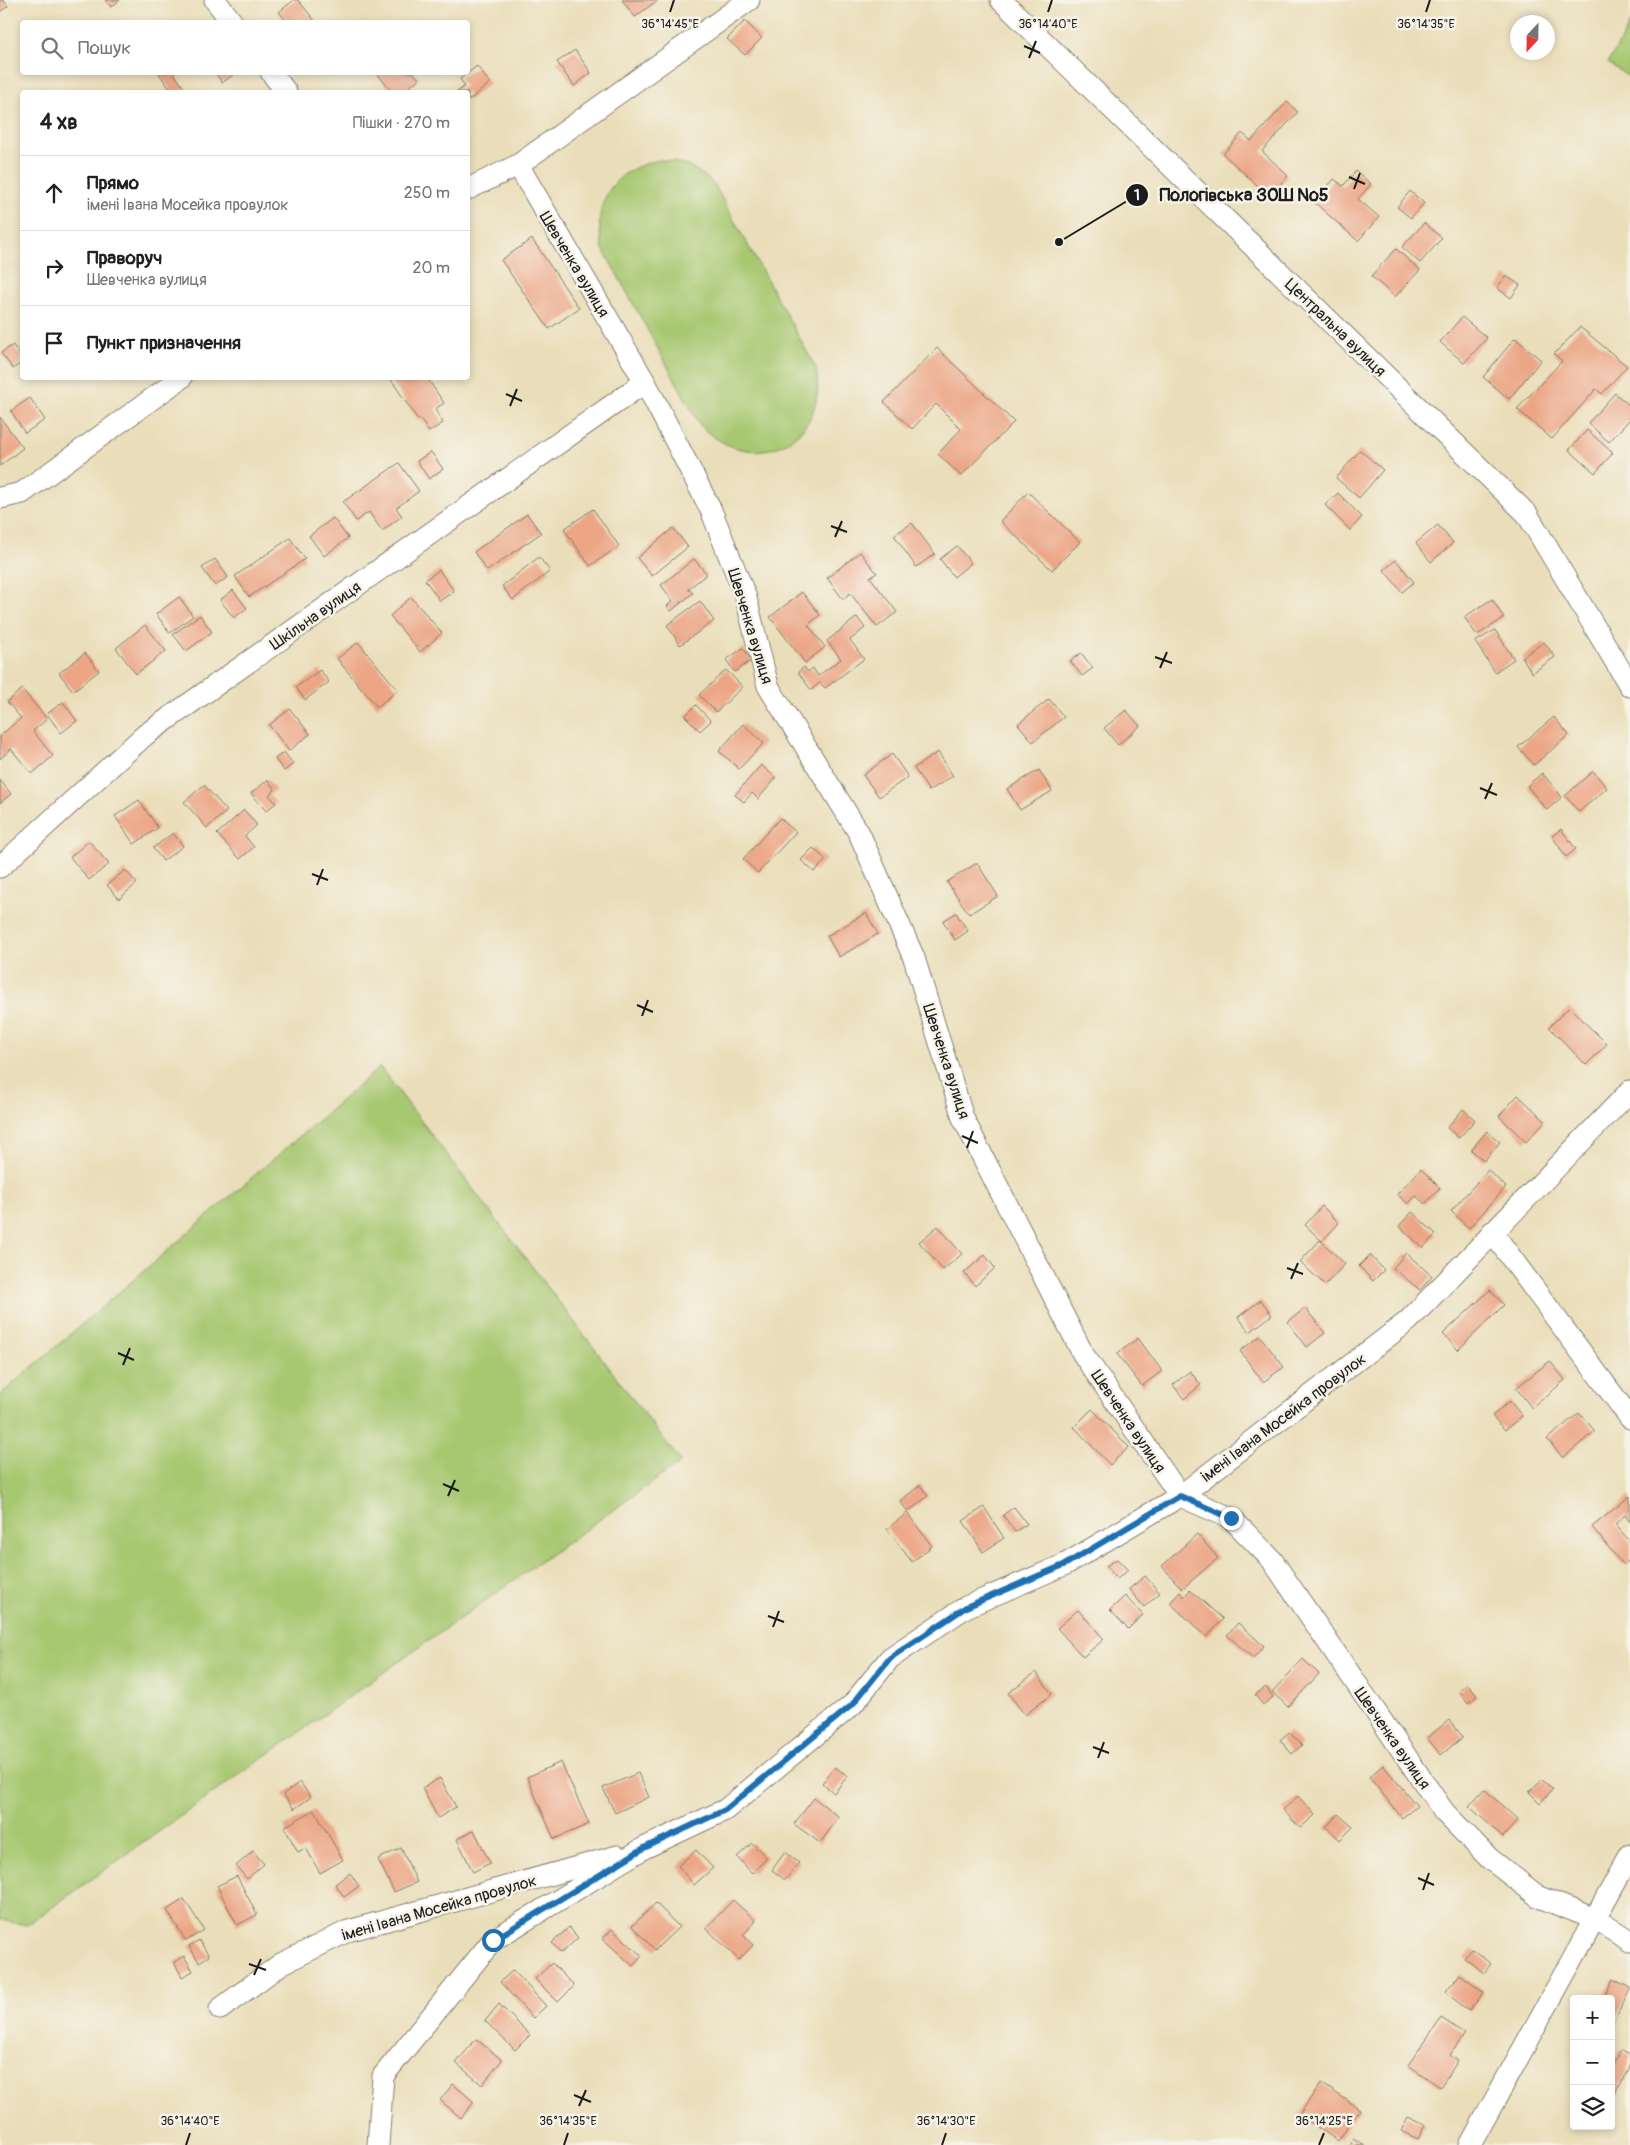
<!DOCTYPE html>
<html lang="uk">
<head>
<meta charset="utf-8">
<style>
  :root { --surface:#fff; --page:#f6f6f6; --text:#202124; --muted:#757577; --line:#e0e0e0 }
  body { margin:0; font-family:Pangolin,sans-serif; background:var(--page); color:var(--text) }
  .controls { position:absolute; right:15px; bottom:15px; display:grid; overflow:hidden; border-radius:5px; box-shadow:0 2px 8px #0003 }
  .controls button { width:45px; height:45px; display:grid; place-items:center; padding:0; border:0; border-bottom:1px solid var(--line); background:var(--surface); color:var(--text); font:25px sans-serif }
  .compass { position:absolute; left:1510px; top:15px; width:45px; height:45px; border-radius:50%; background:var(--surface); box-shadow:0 2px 8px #0003; rotate:202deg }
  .stop { position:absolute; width:15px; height:15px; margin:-11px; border:4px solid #1f6fb2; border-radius:50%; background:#fff }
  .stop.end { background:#1f6fb2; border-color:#fff; box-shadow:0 1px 5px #0008 }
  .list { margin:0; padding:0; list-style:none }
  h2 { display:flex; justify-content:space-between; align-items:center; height:65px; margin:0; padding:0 20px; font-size:21px }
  h2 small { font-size:16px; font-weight:400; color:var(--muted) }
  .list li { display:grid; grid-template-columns:32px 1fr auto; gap:15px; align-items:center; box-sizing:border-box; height:75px; padding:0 20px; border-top:1px solid var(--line) }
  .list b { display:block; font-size:19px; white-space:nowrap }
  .list p { margin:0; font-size:16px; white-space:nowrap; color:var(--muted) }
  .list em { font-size:16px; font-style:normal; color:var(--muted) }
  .icon { flex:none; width:28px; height:28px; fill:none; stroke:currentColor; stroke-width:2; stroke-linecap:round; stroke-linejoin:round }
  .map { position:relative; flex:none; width:1630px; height:2145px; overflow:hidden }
  .search { position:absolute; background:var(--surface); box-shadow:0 2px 8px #0003; left:20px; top:20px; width:450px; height:55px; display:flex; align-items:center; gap:12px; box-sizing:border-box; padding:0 18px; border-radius:5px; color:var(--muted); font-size:19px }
  .panel { position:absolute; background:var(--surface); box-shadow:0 2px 8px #0003; left:20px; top:90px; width:450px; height:290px; border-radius:5px }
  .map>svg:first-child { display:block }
  .green { fill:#a7c871; stroke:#627246 }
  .building { fill:#eca686 }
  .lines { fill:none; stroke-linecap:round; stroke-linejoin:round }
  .street-casing { stroke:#837d6b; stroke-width:23 }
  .street { stroke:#fff; stroke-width:21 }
  .route { stroke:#1f6fb2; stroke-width:6 }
  .ticks { fill:none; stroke:#1c1c1c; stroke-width:2 }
  .labels { text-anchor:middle; stroke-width:5; stroke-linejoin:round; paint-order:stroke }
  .street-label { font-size:16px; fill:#1c1c1c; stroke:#f7f3e8 }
  .ticks-label { font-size:12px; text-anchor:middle; fill:#1c1c1c; stroke:#f7f3e8; stroke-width:5; stroke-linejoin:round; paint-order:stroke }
  .leader { fill:none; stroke:#1c1c1c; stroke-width:2 }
  .callout-dot { fill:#1c1c1c; stroke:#f7f3e8; stroke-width:2 }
  .mark-label { font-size:15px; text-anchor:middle; font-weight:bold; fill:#fff }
  .callout-label { font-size:18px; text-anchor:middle; font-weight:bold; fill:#1c1c1c; stroke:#f7f3e8; stroke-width:5; stroke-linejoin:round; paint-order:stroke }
</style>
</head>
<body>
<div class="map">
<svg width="1630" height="2145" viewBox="0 0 1630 2145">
  <rect width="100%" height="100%" fill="#f7f3e8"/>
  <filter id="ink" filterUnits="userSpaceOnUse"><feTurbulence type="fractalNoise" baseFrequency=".02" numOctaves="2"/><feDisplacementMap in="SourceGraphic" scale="10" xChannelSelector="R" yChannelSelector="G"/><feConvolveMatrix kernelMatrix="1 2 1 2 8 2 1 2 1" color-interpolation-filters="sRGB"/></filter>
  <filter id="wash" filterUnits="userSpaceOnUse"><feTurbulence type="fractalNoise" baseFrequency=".0096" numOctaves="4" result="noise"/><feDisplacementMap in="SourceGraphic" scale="20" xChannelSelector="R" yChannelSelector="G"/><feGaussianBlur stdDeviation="1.12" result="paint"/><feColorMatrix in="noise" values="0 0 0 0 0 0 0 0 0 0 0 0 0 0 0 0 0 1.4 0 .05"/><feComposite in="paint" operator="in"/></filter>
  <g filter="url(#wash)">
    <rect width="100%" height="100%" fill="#eadeba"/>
    <g class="green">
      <polygon points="1630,24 1630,78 1608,63"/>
      <path d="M 661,160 C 683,162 698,169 714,184 L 816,368 C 830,442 752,479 700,425 L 603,249 C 590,202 614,168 661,160 Z"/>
      <polygon points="380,1067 681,1462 27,1925 0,1920 0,1395"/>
    </g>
    <g id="blocks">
      <g class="building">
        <polygon points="0,0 3,0 8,6 0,12"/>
        <polygon points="105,0 120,0 111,7"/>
        <polygon points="294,0 298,0 316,22 287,22 279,12"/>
        <polygon points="622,0 658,0 635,17"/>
        <polygon points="745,21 762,38 745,55 727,39"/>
        <polygon points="575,50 591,73 574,86 557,62"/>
        <polygon points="477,66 490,83 468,101 468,92 457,92 465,86 460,79"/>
        <polygon points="158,72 173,72 186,91 172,92"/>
        <polygon points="215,72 237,72 222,83"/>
        <polygon points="376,72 413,72 419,79 403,92 392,92"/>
        <polygon points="1287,102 1298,112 1262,151 1288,176 1269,196 1223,154 1242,133 1251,141"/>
        <polygon points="1356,171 1371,184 1358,199 1379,217 1358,241 1314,202 1334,179 1343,186"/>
        <polygon points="1410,191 1424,203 1411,218 1397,207"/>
        <polygon points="1424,223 1442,238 1420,263 1402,247"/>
        <polygon points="532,239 579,308 549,329 501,260"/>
        <polygon points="1396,249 1420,270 1395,297 1371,276"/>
        <polygon points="1506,276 1520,285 1511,298 1497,288"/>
        <polygon points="1462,317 1487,338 1464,363 1440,342"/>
        <polygon points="1580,327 1627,366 1602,394 1596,389 1552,439 1517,409 1562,361 1554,354"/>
        <polygon points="1515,338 1541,360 1509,399 1483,377"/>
        <polygon points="13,345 22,358 22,362 13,369 1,353"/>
        <polygon points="937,348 1014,422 961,476 938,454 961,429 936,404 912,429 884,402"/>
        <polygon points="390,378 427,378 444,403 435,409 443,423 429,432 420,419 418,420"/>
        <polygon points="1615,393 1630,406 1630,419 1609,442 1588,423"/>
        <polygon points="30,398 45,420 25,433 11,411"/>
        <polygon points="0,417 23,448 0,466"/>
        <polygon points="1587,430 1613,453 1595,473 1569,450"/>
        <polygon points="1360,450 1383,470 1359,498 1336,478"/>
        <polygon points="431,452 443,469 429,479 417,461"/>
        <polygon points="399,463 419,491 396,508 402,516 382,531 369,512 356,521 343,502"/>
        <polygon points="1028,492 1080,542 1052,570 1000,521"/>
        <polygon points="1338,493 1362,517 1350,530 1325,505"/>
        <polygon points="593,509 619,546 590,566 564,529"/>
        <polygon points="527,514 541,533 487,571 474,552"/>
        <polygon points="333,518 348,538 324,556 309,536"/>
        <polygon points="912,523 935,554 916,567 894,535"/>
        <polygon points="1438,525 1453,543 1431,562 1416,543"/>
        <polygon points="673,528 688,547 652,576 637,558"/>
        <polygon points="290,538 305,559 249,597 235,576"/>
        <polygon points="957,546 971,563 954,577 940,559"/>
        <polygon points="860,552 877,573 870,577 897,612 877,627 850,593 843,599 827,578"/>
        <polygon points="539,557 550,571 513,600 502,586"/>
        <polygon points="215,559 228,577 215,586 202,568"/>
        <polygon points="694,559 707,574 688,589 693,593 671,611 667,606 673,601 661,585"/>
        <polygon points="1396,560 1414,582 1402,592 1384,570"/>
        <polygon points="439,570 454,591 440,601 425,580"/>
        <polygon points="233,590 247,608 234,618 220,600"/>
        <polygon points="802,592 820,615 808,625 825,647 805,663 770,617"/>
        <polygon points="179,597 193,616 170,633 156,614"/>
        <polygon points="411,597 442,633 420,652 390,616"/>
        <polygon points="1492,599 1504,618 1477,635 1464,617"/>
        <polygon points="700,601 714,621 680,645 667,625"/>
        <polygon points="200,615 212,632 186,651 173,634"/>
        <polygon points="857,617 865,628 850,640 864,659 825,688 820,683 811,690 798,672 804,667 808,672 813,668 818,676 841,659 827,641"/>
        <polygon points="145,625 166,651 136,674 116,648"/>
        <polygon points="1495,630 1514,659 1495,672 1475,642"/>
        <polygon points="358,642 398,690 377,707 337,659"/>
        <polygon points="1544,642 1555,657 1532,673 1522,657"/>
        <polygon points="743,648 752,660 735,672 726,660"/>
        <polygon points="85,653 99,671 73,691 59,673"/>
        <polygon points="1081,653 1093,668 1082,676 1070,661"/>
        <polygon points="320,670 329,682 305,700 296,687"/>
        <polygon points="726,670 743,687 716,712 699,695"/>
        <polygon points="22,689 47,719 33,731 53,756 32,774 11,749 0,759 0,736 21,718 7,702"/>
        <polygon points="1049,699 1064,717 1033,742 1018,724"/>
        <polygon points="63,702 77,721 61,733 47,714"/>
        <polygon points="696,705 711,721 700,731 685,716"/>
        <polygon points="290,709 310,734 289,751 269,725"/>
        <polygon points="1126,710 1140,726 1118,745 1104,728"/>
        <polygon points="1554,717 1569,735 1534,765 1518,747"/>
        <polygon points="743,724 764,743 739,769 719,751"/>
        <polygon points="284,752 293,764 284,771 275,759"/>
        <polygon points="938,752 953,776 929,791 914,768"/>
        <polygon points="892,754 908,777 879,797 863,775"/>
        <polygon points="761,765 776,778 758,799 752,793 744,802 735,795"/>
        <polygon points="1039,770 1052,791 1020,810 1007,789"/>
        <polygon points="1593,771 1607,788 1579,812 1565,796"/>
        <polygon points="1542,773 1562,797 1547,810 1527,786"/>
        <polygon points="0,780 11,794 0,803"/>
        <polygon points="268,780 275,790 269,795 276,803 266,811 251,793"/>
        <polygon points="204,785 227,811 207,828 184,802"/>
        <polygon points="139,800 158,828 134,844 115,816"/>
        <polygon points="244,810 257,825 245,836 254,847 240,859 217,834"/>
        <polygon points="780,818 796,832 758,873 743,859"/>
        <polygon points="1561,829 1576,849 1566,857 1552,836"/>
        <polygon points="173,833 183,846 163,861 153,848"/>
        <polygon points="89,841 109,864 89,880 70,857"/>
        <polygon points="813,848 826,860 814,872 801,860"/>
        <polygon points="977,863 998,896 969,914 947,882"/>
        <polygon points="125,870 137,883 119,899 107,885"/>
        <polygon points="866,913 878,934 839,957 827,936"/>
        <polygon points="956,913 968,931 955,940 943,921"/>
        <polygon points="1569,1007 1607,1044 1586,1065 1549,1027"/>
        <polygon points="1518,1095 1545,1121 1526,1142 1499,1116"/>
        <polygon points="1463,1109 1475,1120 1459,1138 1447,1128"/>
        <polygon points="1487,1131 1500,1142 1484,1161 1471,1150"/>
        <polygon points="1421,1169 1440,1188 1425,1204 1416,1196 1408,1204 1397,1194"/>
        <polygon points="1488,1170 1506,1187 1469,1228 1451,1211"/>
        <polygon points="1322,1206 1339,1223 1322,1241 1305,1225"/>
        <polygon points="1412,1212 1436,1234 1423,1248 1399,1226"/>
        <polygon points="938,1226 962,1254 943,1270 919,1242"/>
        <polygon points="1320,1240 1345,1264 1325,1285 1300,1262"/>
        <polygon points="1406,1253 1432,1276 1420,1290 1393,1268"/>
        <polygon points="985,1255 995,1268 975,1286 964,1273"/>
        <polygon points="1370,1255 1384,1270 1373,1281 1359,1266"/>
        <polygon points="1490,1290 1504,1305 1458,1350 1443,1334"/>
        <polygon points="1261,1300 1272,1315 1250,1332 1238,1317"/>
        <polygon points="1305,1308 1325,1333 1307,1347 1288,1322"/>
        <polygon points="1260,1336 1284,1367 1263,1382 1240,1351"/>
        <polygon points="1138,1338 1162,1371 1142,1386 1117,1354"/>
        <polygon points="1550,1361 1565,1380 1532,1408 1516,1388"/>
        <polygon points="1190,1371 1201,1385 1184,1399 1173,1385"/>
        <polygon points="1510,1401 1522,1416 1505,1430 1492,1416"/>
        <polygon points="1092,1409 1129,1447 1110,1465 1074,1427"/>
        <polygon points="1579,1413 1595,1431 1563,1458 1547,1439"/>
        <polygon points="920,1485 928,1496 908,1512 900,1501"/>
        <polygon points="1630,1496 1630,1522 1625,1515 1615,1524 1630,1542 1630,1560 1623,1565 1592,1527"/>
        <polygon points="984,1507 1004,1538 983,1552 963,1521"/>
        <polygon points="1014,1507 1027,1524 1015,1532 1003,1515"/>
        <polygon points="907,1513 932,1546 912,1562 887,1529"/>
        <polygon points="1197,1534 1218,1558 1182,1589 1162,1566"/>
        <polygon points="1117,1559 1128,1570 1117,1579 1106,1566"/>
        <polygon points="1145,1576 1160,1593 1144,1607 1129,1589"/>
        <polygon points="1190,1590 1223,1619 1207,1637 1170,1603 1180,1592 1184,1597"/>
        <polygon points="1125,1596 1143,1615 1128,1629 1110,1610"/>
        <polygon points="1078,1610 1104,1639 1083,1657 1057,1628"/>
        <polygon points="1238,1623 1264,1646 1253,1658 1227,1635"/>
        <polygon points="1303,1659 1319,1674 1288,1707 1272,1692"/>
        <polygon points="1036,1672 1052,1694 1025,1715 1008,1693"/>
        <polygon points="1468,1684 1477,1696 1468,1703 1459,1691"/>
        <polygon points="1266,1687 1273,1697 1263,1705 1255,1695"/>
        <polygon points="1449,1720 1463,1737 1441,1755 1427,1738"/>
        <polygon points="1289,1732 1302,1745 1292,1754 1280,1740"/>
        <polygon points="561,1762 589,1824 554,1839 527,1777"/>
        <polygon points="1383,1765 1417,1806 1402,1818 1369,1777"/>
        <polygon points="835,1767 848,1776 834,1793 822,1783"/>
        <polygon points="638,1773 649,1797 615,1813 603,1788"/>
        <polygon points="440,1778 456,1807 438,1818 422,1788"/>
        <polygon points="1542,1779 1553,1789 1540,1803 1529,1792"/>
        <polygon points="300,1782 311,1797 294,1809 283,1794"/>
        <polygon points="1484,1789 1518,1820 1503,1837 1469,1806"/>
        <polygon points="1298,1796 1315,1815 1300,1828 1283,1810"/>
        <polygon points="814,1798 839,1817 820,1843 794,1824"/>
        <polygon points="314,1810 343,1860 320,1873 306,1848 298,1852 284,1827"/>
        <polygon points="1338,1814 1353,1827 1340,1840 1326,1827"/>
        <polygon points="474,1830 490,1863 473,1872 457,1839"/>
        <polygon points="752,1843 767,1858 752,1873 737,1857"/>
        <polygon points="401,1848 417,1882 394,1892 378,1859"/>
        <polygon points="696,1850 713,1868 694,1885 678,1866"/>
        <polygon points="253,1851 264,1864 247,1879 236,1866"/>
        <polygon points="785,1852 799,1863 785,1880 772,1870"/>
        <polygon points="350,1873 359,1886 344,1897 335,1884"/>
        <polygon points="237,1876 257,1915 237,1925 217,1886"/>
        <polygon points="184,1899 204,1930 186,1941 167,1910"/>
        <polygon points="733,1900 756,1921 743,1935 753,1945 739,1960 706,1928"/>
        <polygon points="656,1903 679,1927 655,1950 632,1926"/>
        <polygon points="569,1927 578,1938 561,1953 552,1943"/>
        <polygon points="612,1929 642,1956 633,1966 603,1939"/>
        <polygon points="199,1940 209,1956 199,1962 189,1946"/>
        <polygon points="1472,1949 1491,1964 1484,1973 1464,1958"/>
        <polygon points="184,1956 193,1971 182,1977 174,1962"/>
        <polygon points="552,1963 574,1986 558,2002 535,1979"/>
        <polygon points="513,1970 546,2006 533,2018 500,1982"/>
        <polygon points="1460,1974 1484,1992 1469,2011 1445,1992"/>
        <polygon points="1613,1979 1630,1988 1630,1990 1611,2025 1611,1999 1603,1999"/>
        <polygon points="499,2004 530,2035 515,2050 485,2021"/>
        <polygon points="1441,2018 1465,2034 1450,2055 1458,2061 1440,2087 1408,2065"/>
        <polygon points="476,2039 502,2060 482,2085 456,2063"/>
        <polygon points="1620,2050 1630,2055 1630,2064 1616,2094 1611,2091 1611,2068"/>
        <polygon points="1321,2083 1360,2109 1338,2141 1299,2115"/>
        <polygon points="453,2084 474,2102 461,2118 440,2100"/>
        <polygon points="1408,2117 1425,2125 1418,2139 1401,2131"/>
        <polygon points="1353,2138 1365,2145 1349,2145"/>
      </g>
    </g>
  </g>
  <g filter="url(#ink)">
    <use href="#blocks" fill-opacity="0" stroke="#837d6b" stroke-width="1"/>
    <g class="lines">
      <defs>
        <g id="street">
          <polyline points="215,0 232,22"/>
          <polyline points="1001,0 1527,514 1630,686"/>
          <polyline points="271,72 286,92"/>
          <polyline points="518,165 749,0"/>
          <polyline points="468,189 518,165 645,382 711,510 746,598 768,686 859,833 914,958 963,1118 1083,1354 1180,1496 1231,1518 1272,1560 1444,1812 1490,1859 1539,1897 1595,1919 1630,1941"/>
          <polyline points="0,498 22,493 181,378"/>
          <polyline points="0,867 145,735 645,382"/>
          <polyline points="1492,1232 1630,1418"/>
          <polyline points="220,2009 281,1964 348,1931 617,1856"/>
          <polyline points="378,2145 383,2076 493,1940 644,1848 725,1810 852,1705 890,1658 966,1607 1066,1564 1180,1496 1408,1321 1630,1091"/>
          <polyline points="1470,2145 1630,1855"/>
        </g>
      </defs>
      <use href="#street" class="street-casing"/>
      <use href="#street" class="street"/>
    </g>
  </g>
  <g class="lines" filter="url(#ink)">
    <polyline class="route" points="493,1940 644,1848 725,1810 852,1705 890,1658 966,1607 1066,1564 1180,1496 1231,1518"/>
  </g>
  <path class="ticks" d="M 670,12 L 674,0M 1048,12 L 1052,0M 1426,12 L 1430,0M 1024,46 L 1040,53M 1029,58 L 1036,41M 1349,177 L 1365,184M 1354,189 L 1360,173M 506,394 L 522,401M 510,406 L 517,389M 831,526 L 847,532M 835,537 L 842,521M 1155,657 L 1172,663M 1160,668 L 1167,652M 1480,788 L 1497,795M 1485,799 L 1492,783M 312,874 L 328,880M 317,885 L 323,869M 637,1005 L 653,1012M 642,1016 L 648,1000M 962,1136 L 978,1143M 967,1148 L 973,1131M 1287,1268 L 1303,1274M 1291,1279 L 1298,1263M 118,1353 L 134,1360M 123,1365 L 130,1348M 443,1484 L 459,1491M 448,1496 L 455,1480M 768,1616 L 784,1622M 773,1627 L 779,1611M 1093,1747 L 1109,1753M 1098,1758 L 1104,1742M 1418,1878 L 1434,1885M 1423,1890 L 1429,1873M 249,1964 L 266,1970M 254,1975 L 261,1959M 574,2095 L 591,2102M 579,2106 L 586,2090M 186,2145 L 190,2133M 564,2145 L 568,2133M 942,2145 L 946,2133M 1319,2145 L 1324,2133"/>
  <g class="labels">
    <g class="street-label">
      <text transform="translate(575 264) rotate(59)" y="6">Шевченка вулиця</text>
      <text transform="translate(1336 327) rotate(44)" y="6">Центральна вулиця</text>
      <text transform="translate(315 615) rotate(-35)" y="6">Шкільна вулиця</text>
      <text transform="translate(751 626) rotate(73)" y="6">Шевченка вулиця</text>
      <text transform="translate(947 1061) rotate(72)" y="6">Шевченка вулиця</text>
      <text transform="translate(1283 1417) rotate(-37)" y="6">імені Івана Мосейка провулок</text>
      <text transform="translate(1129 1421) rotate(56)" y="6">Шевченка вулиця</text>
      <text transform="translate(1393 1738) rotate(55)" y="6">Шевченка вулиця</text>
      <text transform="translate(439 1907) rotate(-16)" y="6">імені Івана Мосейка провулок</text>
    </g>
  </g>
  <g class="ticks-label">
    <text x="670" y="28">36°14'45"E</text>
    <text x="1048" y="28">36°14'40"E</text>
    <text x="1426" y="28">36°14'35"E</text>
    <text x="190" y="2125">36°14'40"E</text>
    <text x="568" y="2125">36°14'35"E</text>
    <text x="946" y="2125">36°14'30"E</text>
    <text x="1324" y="2125">36°14'25"E</text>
  </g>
  <path class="leader" d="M1059 242L1137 195"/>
  <g class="callout-dot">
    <circle cx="1059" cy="242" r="5"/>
    <circle cx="1137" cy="195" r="12"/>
  </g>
  <g class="mark-label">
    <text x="1137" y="200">1</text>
  </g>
  <g class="callout-label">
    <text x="1244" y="201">Пологівська ЗОШ №5</text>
  </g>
</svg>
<div class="controls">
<button>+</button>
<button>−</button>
<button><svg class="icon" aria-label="layers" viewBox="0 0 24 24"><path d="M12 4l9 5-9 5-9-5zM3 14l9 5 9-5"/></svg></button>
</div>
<svg class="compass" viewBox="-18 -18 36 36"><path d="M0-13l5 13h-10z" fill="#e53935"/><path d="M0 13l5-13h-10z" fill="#757577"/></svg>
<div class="stop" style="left:493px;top:1940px"></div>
<div class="stop end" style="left:1231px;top:1518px"></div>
<div class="search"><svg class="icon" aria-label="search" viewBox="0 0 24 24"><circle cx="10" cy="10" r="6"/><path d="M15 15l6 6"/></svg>Пошук</div>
<section class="panel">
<h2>4 хв<small>Пішки · 270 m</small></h2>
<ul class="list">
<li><svg class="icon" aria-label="ahead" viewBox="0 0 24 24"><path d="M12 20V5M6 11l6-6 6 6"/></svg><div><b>Прямо</b><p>імені Івана Мосейка провулок</p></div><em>250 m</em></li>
<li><svg class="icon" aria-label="right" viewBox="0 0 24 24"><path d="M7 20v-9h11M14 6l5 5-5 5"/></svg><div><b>Праворуч</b><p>Шевченка вулиця</p></div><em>20 m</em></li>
<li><svg class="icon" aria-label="arrive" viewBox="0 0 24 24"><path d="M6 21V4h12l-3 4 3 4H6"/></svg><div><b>Пункт призначення</b></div></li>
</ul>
</section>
</div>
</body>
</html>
